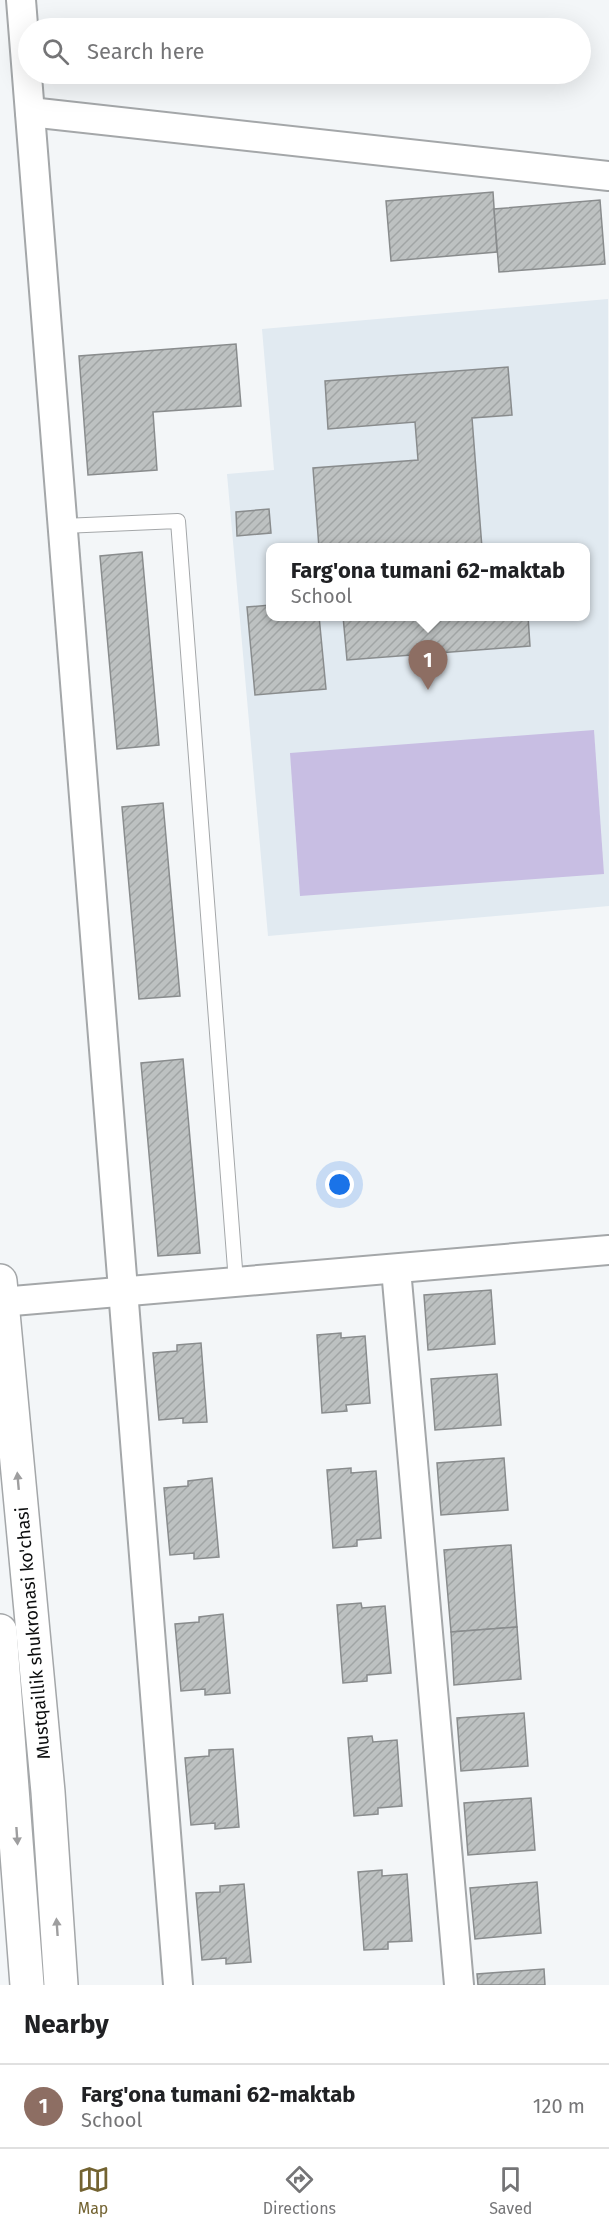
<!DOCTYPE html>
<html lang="en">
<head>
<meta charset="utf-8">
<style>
  :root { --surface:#fff; --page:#f6f6f6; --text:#202124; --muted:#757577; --line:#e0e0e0; --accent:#736331 }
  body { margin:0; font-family:"Fira Sans",sans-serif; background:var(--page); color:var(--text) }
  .you { position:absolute; left:340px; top:1185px; width:21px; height:21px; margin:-15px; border:4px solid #fff; border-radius:50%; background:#1a73e8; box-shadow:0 0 0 9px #1a73e833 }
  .badge { display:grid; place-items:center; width:39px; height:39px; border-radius:50%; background:var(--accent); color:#fff; font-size:20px; font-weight:700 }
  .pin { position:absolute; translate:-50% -50px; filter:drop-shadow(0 2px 3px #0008) }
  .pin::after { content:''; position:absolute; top:32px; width:21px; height:18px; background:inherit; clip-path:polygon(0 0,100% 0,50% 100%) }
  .popup { position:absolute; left:266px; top:543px; width:324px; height:78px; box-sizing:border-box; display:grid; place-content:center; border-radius:12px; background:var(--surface); filter:drop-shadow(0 2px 4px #0005); font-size:20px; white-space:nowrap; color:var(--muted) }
  .popup b { font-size:22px; color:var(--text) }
  .popup::after { content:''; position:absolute; left:50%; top:100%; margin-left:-12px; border:12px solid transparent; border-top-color:var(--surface) }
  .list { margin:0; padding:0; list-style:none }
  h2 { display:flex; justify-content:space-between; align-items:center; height:78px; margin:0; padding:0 24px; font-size:26px }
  h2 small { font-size:20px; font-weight:400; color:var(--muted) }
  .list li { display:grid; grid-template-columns:39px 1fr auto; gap:18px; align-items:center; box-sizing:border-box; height:84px; padding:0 24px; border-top:2px solid var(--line) }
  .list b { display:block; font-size:22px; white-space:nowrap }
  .list p { margin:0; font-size:20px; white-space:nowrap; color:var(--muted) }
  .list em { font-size:20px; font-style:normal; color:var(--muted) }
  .icon { flex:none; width:33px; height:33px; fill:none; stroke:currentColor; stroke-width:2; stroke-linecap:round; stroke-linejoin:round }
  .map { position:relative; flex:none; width:609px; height:1985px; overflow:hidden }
  .search { position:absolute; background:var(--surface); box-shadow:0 6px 24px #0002; left:18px; right:18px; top:18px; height:66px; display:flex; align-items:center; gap:15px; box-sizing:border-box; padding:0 21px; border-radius:33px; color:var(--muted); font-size:22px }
  .sheet { height:162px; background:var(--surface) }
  nav { display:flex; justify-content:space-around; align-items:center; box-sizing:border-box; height:84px; border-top:2px solid var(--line); background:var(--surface); font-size:16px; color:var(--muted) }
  nav a { display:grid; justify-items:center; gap:3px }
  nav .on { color:var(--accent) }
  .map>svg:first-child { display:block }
  .built { fill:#e1eaf1; fill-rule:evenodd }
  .pitch { fill:#c8bee3 }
  .building { fill:url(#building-hatch); stroke:#898c8d; stroke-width:1.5 }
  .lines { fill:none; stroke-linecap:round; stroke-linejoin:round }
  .lane-casing { stroke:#a4a7a9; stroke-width:16 }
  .street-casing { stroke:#a4a7a9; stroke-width:32 }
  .primary-casing { stroke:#a4a7a9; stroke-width:36 }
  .lane { stroke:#fff; stroke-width:14 }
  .street { stroke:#fff; stroke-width:28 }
  .primary { stroke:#fff; stroke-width:33 }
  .oneway { fill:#9e9e9f }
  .labels { text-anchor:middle; stroke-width:6; stroke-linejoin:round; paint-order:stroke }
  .street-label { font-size:18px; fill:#0c0d0e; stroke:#fff }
</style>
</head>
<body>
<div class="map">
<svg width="609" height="1985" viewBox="0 0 609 1985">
  <defs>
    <pattern id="building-hatch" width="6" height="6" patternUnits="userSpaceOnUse" patternTransform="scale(1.5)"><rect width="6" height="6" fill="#bdc1c1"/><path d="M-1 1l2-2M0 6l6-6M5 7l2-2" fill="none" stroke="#a1a5a5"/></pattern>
  </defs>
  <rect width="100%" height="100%" fill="#f3f6f8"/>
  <path class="built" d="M 608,299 L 609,906 L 268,936 L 227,474 L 274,470 L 262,329 ZM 270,548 L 586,548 L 586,616 L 270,616 Z"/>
  <polygon class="pitch" points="594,730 604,874 300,896 290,753"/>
  <g class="building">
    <polygon points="493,192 497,252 391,261 386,201"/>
    <polygon points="600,200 605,264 499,272 494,209"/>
    <polygon points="236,344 241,406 153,412 157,470 88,475 79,356"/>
    <polygon points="508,367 512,415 472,418 482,548 319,548 313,468 418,460 415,422 328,429 325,381"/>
    <polygon points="269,509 271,533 237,536 236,512"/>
    <polygon points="142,552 159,745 117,749 100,556"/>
    <polygon points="270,605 270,616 319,616 326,689 255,695 247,607"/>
    <polygon points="343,616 528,616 530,646 347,660"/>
    <polygon points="163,803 180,996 139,999 122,807"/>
    <polygon points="183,1059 200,1253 158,1256 141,1063"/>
    <polygon points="491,1290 495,1344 428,1350 424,1295"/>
    <polygon points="341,1333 341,1338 365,1336 370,1403 346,1405 347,1411 322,1413 317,1335"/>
    <polygon points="201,1343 207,1422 183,1423 183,1418 159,1420 153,1353 177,1351 177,1345"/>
    <polygon points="497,1374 501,1425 435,1430 431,1379"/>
    <polygon points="504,1458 508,1510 441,1515 437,1463"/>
    <polygon points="351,1468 351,1473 376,1471 381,1538 357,1540 357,1546 333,1548 327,1470"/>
    <polygon points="212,1478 219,1557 194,1559 194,1553 170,1555 164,1488 188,1486 188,1481"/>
    <polygon points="511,1545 517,1627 451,1632 444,1550"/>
    <polygon points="361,1603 362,1608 385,1606 391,1673 367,1675 367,1681 343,1683 337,1605"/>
    <polygon points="223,1614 230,1693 205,1695 205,1689 181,1691 175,1624 199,1622 199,1617"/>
    <polygon points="517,1627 521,1679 454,1685 451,1632"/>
    <polygon points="524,1713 528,1766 461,1771 457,1718"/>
    <polygon points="372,1736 373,1742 397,1740 402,1806 378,1808 378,1814 354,1816 348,1738"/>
    <polygon points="233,1749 239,1827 215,1829 215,1823 191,1825 185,1758 209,1756 209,1750"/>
    <polygon points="531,1798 535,1850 468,1855 464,1803"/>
    <polygon points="382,1870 382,1876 407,1874 412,1941 388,1942 388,1949 364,1950 358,1872"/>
    <polygon points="537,1882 541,1933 475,1939 470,1888"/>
    <polygon points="244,1884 251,1962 226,1964 226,1958 202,1960 196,1893 220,1892 220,1886"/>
    <polygon points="544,1969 545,1985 478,1985 477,1974"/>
  </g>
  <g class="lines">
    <defs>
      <polyline id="lane" points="63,526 178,521 236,1282"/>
      <g id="street">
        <polyline points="21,0 178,1985"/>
        <polyline points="30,112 609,176"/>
        <polyline points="396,1269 459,1985"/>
        <polyline points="1,1302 609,1250"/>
      </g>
      <g id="primary">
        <polyline points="0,1281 48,1792 61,1985"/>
        <polyline points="0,1631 27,1985"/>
      </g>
    </defs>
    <use href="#lane" class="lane-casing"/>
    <use href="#street" class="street-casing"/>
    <use href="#primary" class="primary-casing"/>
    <use href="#lane" class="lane"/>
    <use href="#street" class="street"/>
    <use href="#primary" class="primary"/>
  </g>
  <defs><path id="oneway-solid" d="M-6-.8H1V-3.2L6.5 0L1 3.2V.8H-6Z" transform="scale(1.5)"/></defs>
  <g class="oneway">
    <use href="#oneway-solid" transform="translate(18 1481) rotate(-95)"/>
    <use href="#oneway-solid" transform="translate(17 1836) rotate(86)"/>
    <use href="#oneway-solid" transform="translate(57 1927) rotate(-94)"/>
  </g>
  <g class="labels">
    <g class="street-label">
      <text transform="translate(33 1633) rotate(-95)" y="6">Mustqaillik shukronasi ko'chasi</text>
    </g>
  </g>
</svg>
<div class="you"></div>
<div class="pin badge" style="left:428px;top:690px;background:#8d6e63">1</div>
<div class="popup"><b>Farg'ona tumani 62-maktab</b>School</div>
<div class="search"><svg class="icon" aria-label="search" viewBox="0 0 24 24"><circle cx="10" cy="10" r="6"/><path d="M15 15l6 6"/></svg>Search here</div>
</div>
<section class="sheet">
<h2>Nearby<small></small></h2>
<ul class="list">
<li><span class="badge" style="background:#8d6e63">1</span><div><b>Farg'ona tumani 62-maktab</b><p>School</p></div><em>120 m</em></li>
</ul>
</section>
<nav>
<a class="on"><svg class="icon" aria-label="map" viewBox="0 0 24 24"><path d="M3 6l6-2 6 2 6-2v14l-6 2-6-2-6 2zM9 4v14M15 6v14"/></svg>Map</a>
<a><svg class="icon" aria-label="directions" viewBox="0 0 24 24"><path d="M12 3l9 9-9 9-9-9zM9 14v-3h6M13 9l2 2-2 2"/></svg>Directions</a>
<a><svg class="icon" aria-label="saved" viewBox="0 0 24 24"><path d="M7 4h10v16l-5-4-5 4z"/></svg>Saved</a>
</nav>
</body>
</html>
